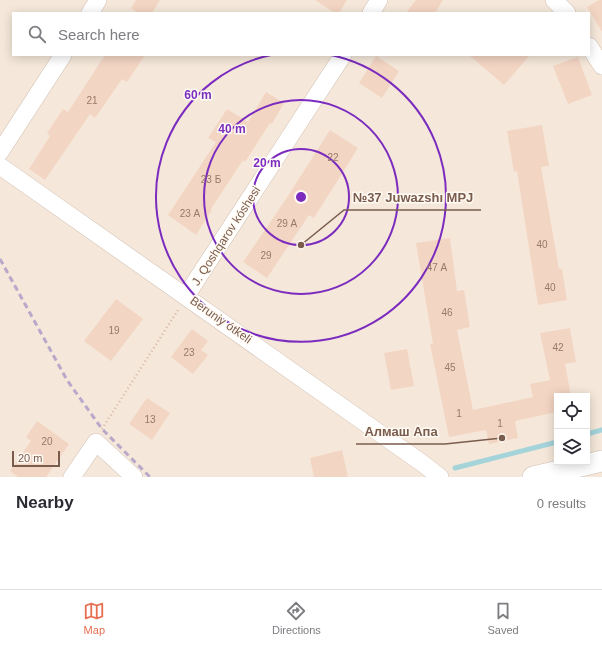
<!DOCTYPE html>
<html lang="en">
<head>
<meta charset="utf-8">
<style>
  :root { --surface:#fff; --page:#f2f2f3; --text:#2b2b33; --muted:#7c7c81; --line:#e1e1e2; --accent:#e76f51 }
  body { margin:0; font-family:Helvetica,sans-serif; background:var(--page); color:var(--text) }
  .controls { position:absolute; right:12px; bottom:12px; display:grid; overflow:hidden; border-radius:0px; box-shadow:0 2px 10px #0003 }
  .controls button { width:36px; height:36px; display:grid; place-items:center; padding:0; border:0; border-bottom:1px solid var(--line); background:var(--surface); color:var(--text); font:20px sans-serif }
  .scale { position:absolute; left:12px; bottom:10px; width:48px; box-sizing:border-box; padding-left:4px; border:2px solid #7a5c4d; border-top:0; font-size:11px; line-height:14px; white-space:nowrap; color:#7a5c4d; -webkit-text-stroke:3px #fffaf3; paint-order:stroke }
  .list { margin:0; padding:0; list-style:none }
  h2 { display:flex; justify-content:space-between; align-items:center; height:52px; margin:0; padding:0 16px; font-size:17px }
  h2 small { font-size:13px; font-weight:400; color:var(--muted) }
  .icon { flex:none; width:22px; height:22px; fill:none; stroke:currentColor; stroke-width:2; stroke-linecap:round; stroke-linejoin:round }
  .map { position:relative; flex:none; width:602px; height:477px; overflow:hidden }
  .search { position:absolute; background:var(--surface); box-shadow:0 2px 10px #0003; left:12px; right:12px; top:12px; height:44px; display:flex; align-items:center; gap:10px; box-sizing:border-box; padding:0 14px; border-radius:0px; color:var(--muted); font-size:15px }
  .sheet { height:112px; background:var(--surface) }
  nav { display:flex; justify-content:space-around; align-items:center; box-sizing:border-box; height:56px; border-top:1px solid var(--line); background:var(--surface); font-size:11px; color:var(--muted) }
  nav a { display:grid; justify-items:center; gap:2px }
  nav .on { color:var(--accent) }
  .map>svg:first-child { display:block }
  .residential { fill:#f5e8da; fill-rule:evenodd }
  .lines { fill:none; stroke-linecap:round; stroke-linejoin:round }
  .stream { stroke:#a5d3da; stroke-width:5 }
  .building { fill:#f3d5c3 }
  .minor-casing { stroke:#d1beb0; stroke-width:18 }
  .tertiary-casing { stroke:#d1beb0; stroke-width:22 }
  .path { stroke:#d9b8a5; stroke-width:2.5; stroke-dasharray:1 3; stroke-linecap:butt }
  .minor { stroke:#fff; stroke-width:17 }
  .tertiary { stroke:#fff; stroke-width:21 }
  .rail { stroke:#b9a8c9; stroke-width:3; stroke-dasharray:6 4; stroke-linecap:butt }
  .ring { fill:none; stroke:#7b2cbf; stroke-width:2 }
  .labels { text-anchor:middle; stroke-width:3; stroke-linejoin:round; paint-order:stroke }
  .number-label { font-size:10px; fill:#987a6a }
  .street-label { font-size:12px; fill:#7a5c4d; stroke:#fffaf3 }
  .centre { fill:#7b2cbf; stroke:#fffaf3; stroke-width:2 }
  .ring-label { font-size:12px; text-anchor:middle; font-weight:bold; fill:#7b2cbf; stroke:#fffaf3; stroke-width:3; stroke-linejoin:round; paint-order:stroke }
  .leader { fill:none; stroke:#7a5c4d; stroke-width:1.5 }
  .callout-dot { fill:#7a5c4d; stroke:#fffaf3; stroke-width:1.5 }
  .callout-label { font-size:13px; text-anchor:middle; font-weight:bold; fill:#7a5c4d; stroke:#fffaf3; stroke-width:3; stroke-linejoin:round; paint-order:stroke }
</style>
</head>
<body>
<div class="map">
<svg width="602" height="477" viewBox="0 0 602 477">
  <rect width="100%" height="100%" fill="#fdf6ec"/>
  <path class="residential" d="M 0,0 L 602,0 L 602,477 L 0,477 ZM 13,13 L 589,13 L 589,55 L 13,55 ZM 557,396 L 587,396 L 587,462 L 557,462 Z"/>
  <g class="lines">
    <g class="stream">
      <polyline points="587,434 602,430"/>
      <polyline points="455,468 557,442"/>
    </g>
  </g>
  <g class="building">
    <polygon points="136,0 160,0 152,13 138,13 131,8"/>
    <polygon points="315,0 347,0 339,13 335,13"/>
    <polygon points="416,0 443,0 435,13 406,13"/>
    <polygon points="599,0 602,0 602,32 587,7"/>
    <polygon points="105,55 145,55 127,82 122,79 95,118 90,114 45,180 29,169 50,136 47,133 63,109 68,112"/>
    <polygon points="469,55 530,55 504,85"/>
    <polygon points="376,56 399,71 382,98 359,83"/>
    <polygon points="578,57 592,95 568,104 553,66"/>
    <polygon points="266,92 284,103 272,124 270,123 245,162 243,160 211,209 212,210 196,235 168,215 216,142 208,138 227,109 248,122"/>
    <polygon points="542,125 549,166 541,167 559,269 562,269 567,300 538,305 517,171 514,172 507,131"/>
    <polygon points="330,130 358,148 314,218 309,215 267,278 243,262 286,199"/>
    <polygon points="450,238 457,291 464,290 470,327 457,330 473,410 533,397 530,384 550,380 540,333 570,328 576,362 565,364 571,396 557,396 557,412 515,421 518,438 489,444 486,430 449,437 430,344 433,344 416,243"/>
    <polygon points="116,299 143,319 111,361 84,341"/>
    <polygon points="192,329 208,341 201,350 208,355 193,374 171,357"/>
    <polygon points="407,349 414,386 391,390 384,353"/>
    <polygon points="147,398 170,413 152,440 129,424"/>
    <polygon points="37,421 69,444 46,477 18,477 10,471 31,441 26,437"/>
    <polygon points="342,450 348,477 314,477 310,458"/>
  </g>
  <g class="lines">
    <defs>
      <g id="minor">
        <polyline points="554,0 567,13"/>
        <polyline points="90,13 98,0"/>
        <polyline points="371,13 379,0"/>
        <polyline points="589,46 602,66"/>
        <polyline points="0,152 63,55"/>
        <polyline points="0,166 422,463 440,477"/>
        <polyline points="186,296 343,55"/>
        <polyline points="72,477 96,442 134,477"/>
      </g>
      <polyline id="tertiary" points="533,477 602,461"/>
    </defs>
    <use href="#minor" class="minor-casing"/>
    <use href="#tertiary" class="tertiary-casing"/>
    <polyline class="path" points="102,429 178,310"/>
    <use href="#minor" class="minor"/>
    <use href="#tertiary" class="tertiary"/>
    <polyline class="rail" points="0,259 67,380 102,429 150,477"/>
  </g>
  <g class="ring">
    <circle cx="301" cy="197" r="48"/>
    <circle cx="301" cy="197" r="97"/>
    <path d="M331 55A145 145 0 1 1 271 55"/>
  </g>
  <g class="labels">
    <g class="number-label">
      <text x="92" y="104">21</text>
      <text x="333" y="161">22</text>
      <text x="211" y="183">23 Б</text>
      <text x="190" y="217">23 А</text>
      <text x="287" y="227">29 А</text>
      <text x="542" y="248">40</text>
      <text x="266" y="259">29</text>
      <text x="437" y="271">47 А</text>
      <text x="550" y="291">40</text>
      <text x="447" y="316">46</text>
      <text x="114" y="334">19</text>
      <text x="558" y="351">42</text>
      <text x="189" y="356">23</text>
      <text x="450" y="371">45</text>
      <text x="459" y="417">1</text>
      <text x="150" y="423">13</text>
      <text x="500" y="427">1</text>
      <text x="47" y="445">20</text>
    </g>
    <g class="street-label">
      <text transform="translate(226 236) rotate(-57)" y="4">J. Qoshqarov kóshesi</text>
      <text transform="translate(221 320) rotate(35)" y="4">Beruniy ótkeli</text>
    </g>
  </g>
  <circle cx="301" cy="197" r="6" class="centre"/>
  <g class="ring-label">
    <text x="198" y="99">60 m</text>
    <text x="232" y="133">40 m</text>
    <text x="267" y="167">20 m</text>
  </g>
  <path class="leader" d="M301 245L344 210H481M502 438L445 444H356"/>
  <g class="callout-dot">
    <circle cx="301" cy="245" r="4"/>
    <circle cx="502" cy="438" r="4"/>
  </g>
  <g class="callout-label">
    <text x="413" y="202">№37 Juwazshı MPJ</text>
    <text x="401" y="436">Алмаш Апа</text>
  </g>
</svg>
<div class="controls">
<button><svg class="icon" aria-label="locate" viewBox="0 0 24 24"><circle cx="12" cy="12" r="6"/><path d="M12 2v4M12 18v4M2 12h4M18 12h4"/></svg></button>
<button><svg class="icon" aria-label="layers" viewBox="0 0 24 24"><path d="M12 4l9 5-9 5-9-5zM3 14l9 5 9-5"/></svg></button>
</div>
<div class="scale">20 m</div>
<div class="search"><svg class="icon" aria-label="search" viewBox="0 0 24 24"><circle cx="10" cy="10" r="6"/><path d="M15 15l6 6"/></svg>Search here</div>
</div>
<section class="sheet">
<h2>Nearby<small>0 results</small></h2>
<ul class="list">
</ul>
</section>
<nav>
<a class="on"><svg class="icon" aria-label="map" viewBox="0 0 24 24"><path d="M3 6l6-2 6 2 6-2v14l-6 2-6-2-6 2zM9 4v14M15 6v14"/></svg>Map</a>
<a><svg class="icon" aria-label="directions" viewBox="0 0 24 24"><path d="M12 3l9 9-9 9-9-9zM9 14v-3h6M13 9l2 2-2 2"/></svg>Directions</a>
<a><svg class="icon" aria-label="saved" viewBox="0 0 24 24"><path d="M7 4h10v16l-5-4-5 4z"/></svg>Saved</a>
</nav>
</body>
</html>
